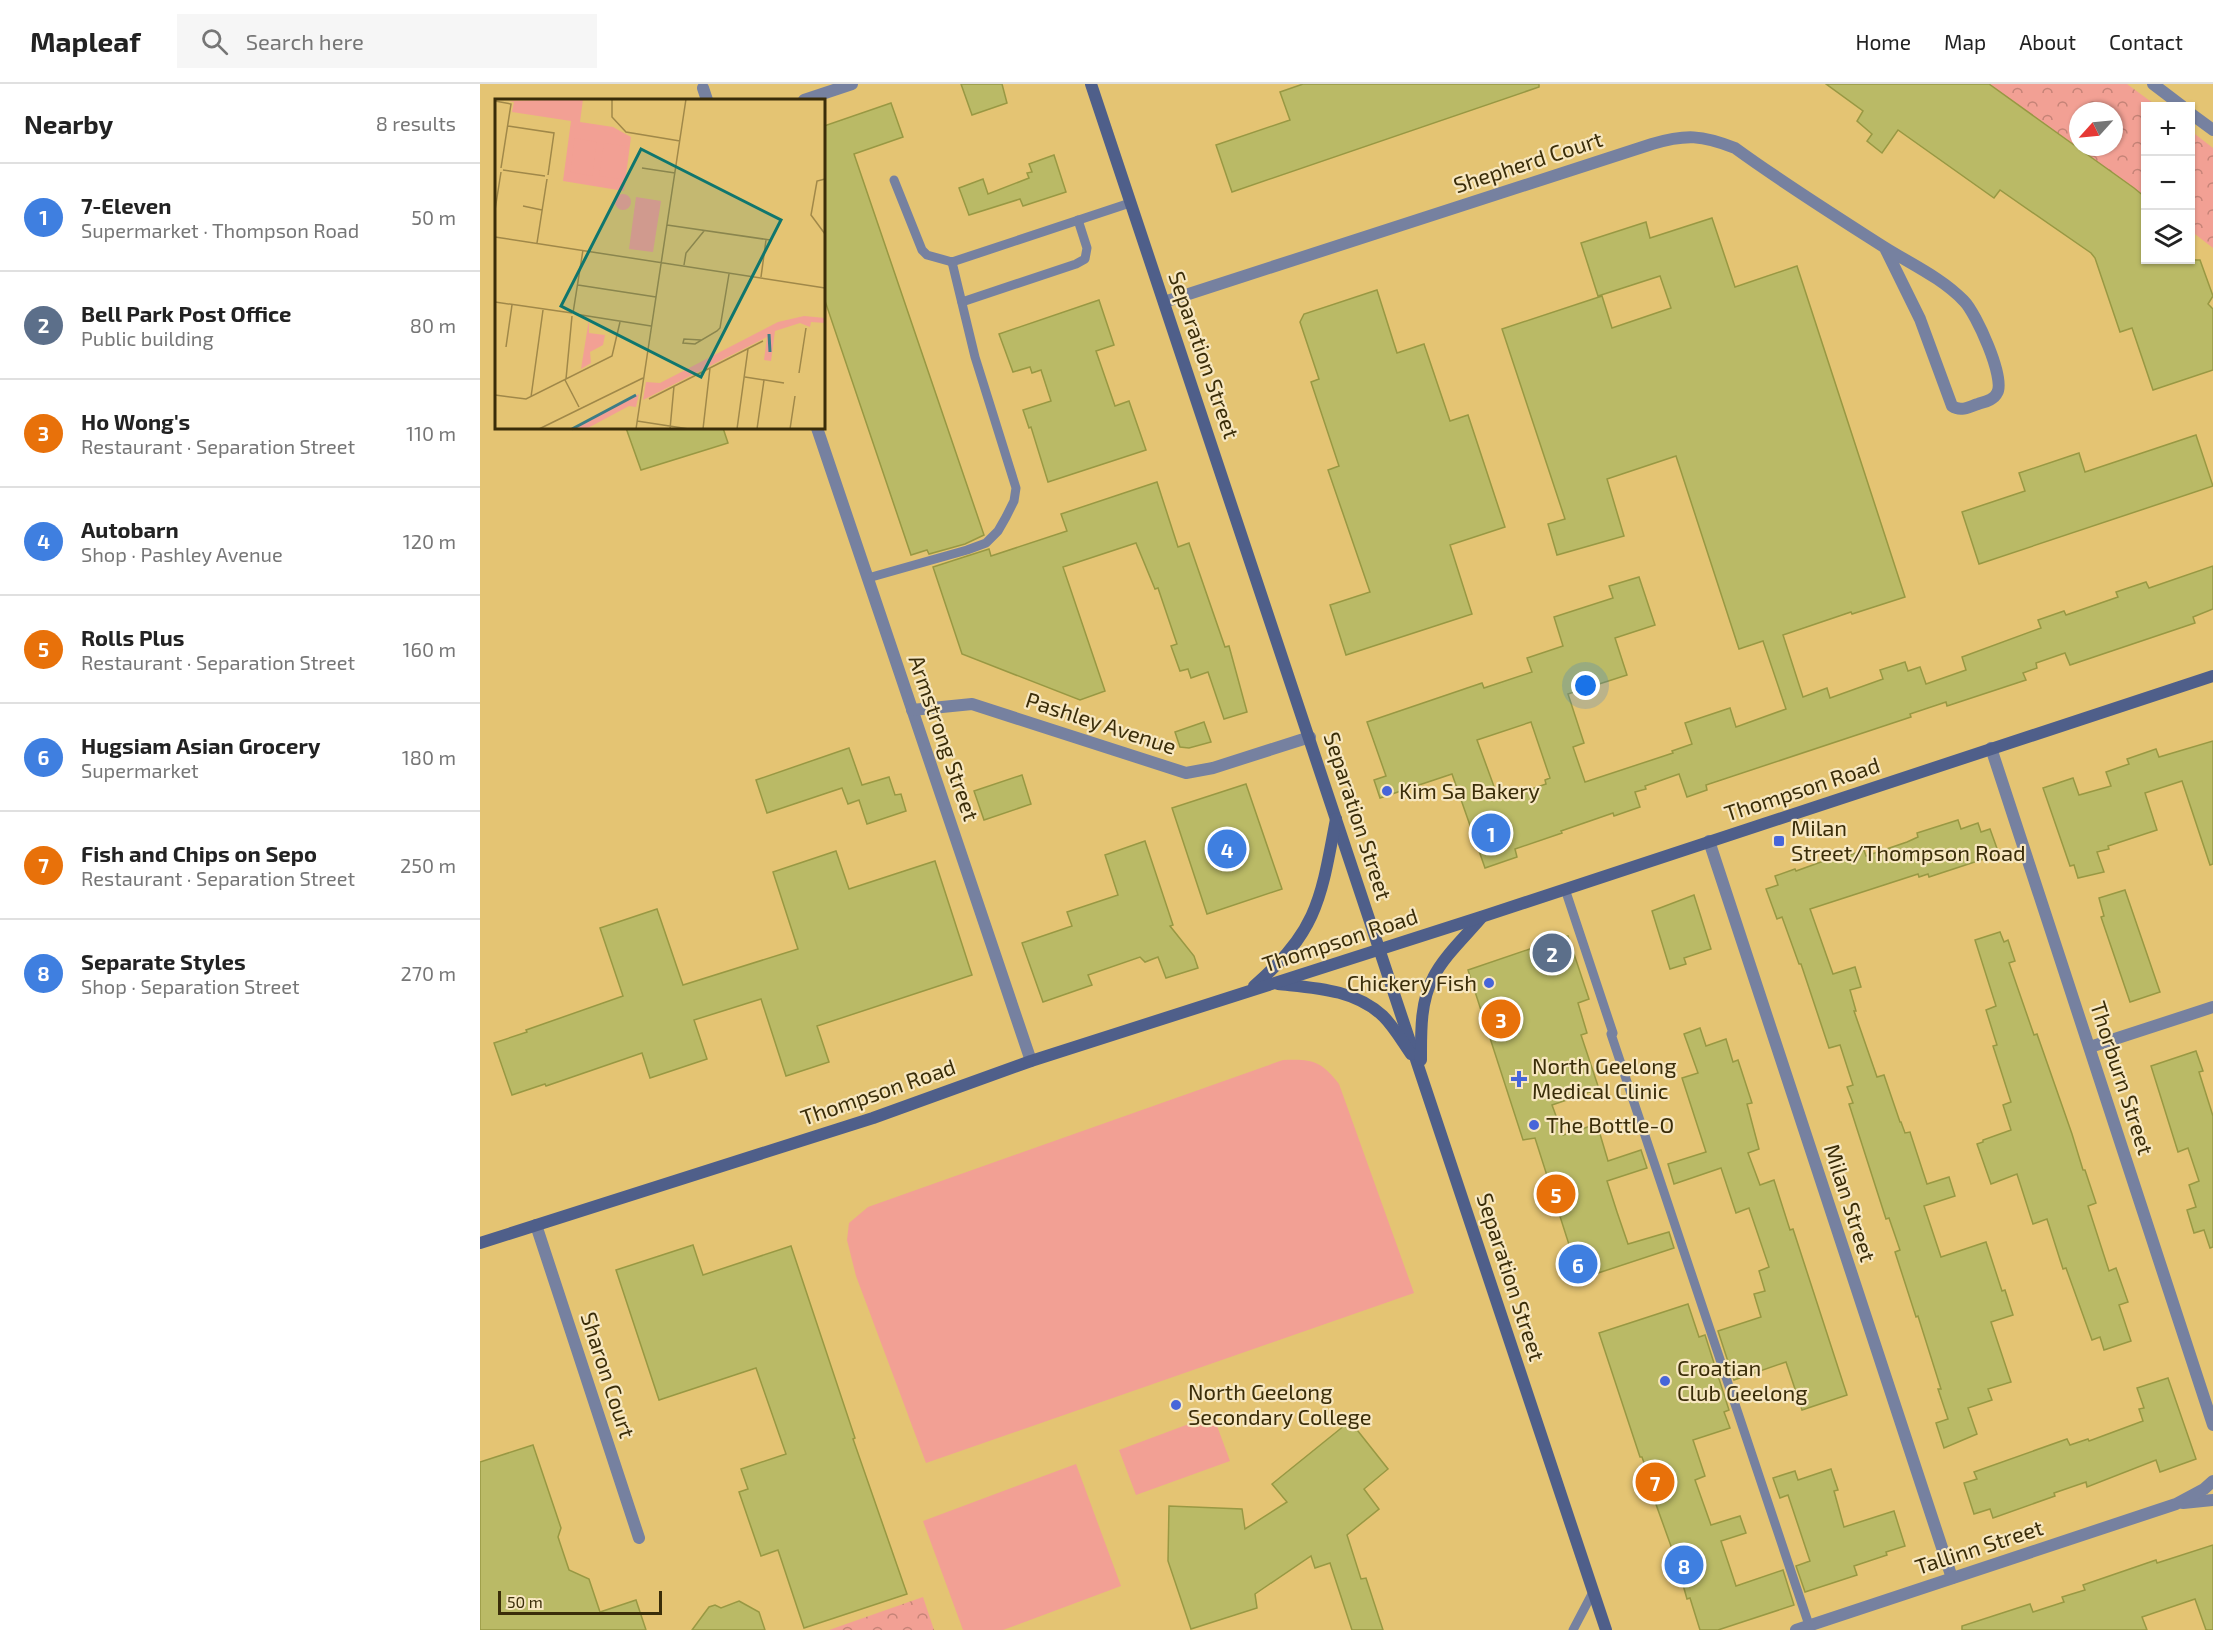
<!DOCTYPE html>
<html lang="en">
<head>
<meta charset="utf-8">
<style>
  :root { --surface:#fff; --page:#f6f6f6; --text:#222; --muted:#767676; --line:#e0e0e0; --accent:#7c3aed }
  body { margin:0; font-family:"Exo 2",sans-serif; background:var(--page); color:var(--text) }
  .controls { position:absolute; right:18px; top:18px; display:grid; overflow:hidden; border-radius:0px; box-shadow:0 2px 4px #0004 }
  .controls button { width:54px; height:54px; display:grid; place-items:center; padding:0; border:0; border-bottom:2px solid var(--line); background:var(--surface); color:var(--text); font:30px sans-serif }
  .compass { position:absolute; left:1589px; top:18px; width:54px; height:54px; border-radius:50%; background:var(--surface); box-shadow:0 2px 4px #0004; rotate:243deg }
  .scale { position:absolute; left:18px; bottom:15px; width:164px; box-sizing:border-box; padding-left:6px; border:3px solid #3a2d09; border-top:0; font-size:16px; line-height:21px; white-space:nowrap; color:#3a2d09; -webkit-text-stroke:4px #f7e7c0; paint-order:stroke }
  .you { position:absolute; left:1106px; top:602px; width:21px; height:21px; margin:-15px; border:4px solid #fff; border-radius:50%; background:#1a73e8; box-shadow:0 0 0 9px #1a73e833 }
  .badge { display:grid; place-items:center; width:39px; height:39px; border-radius:50%; background:var(--accent); color:#fff; font-size:20px; font-weight:700 }
  .pin { position:absolute; translate:-50% -50%; border:3px solid #fff; box-shadow:0 2px 6px #0006 }
  .list { margin:0; padding:0; list-style:none }
  h2 { display:flex; justify-content:space-between; align-items:center; height:78px; margin:0; padding:0 24px; font-size:26px }
  h2 small { font-size:20px; font-weight:400; color:var(--muted) }
  .list li { display:grid; grid-template-columns:39px 1fr auto; gap:18px; align-items:center; box-sizing:border-box; height:108px; padding:0 24px; border-top:2px solid var(--line) }
  .list b { display:block; font-size:22px; white-space:nowrap }
  .list p { margin:0; font-size:20px; white-space:nowrap; color:var(--muted) }
  .list em { font-size:20px; font-style:normal; color:var(--muted) }
  .icon { flex:none; width:33px; height:33px; fill:none; stroke:currentColor; stroke-width:2; stroke-linecap:round; stroke-linejoin:round }
  .map { position:relative; flex:none; width:1733px; height:1546px; overflow:hidden }
  header { display:flex; align-items:center; gap:36px; box-sizing:border-box; height:84px; padding:0 30px; background:var(--surface); border-bottom:2px solid var(--line) }
  header strong { font-size:28px }
  nav { display:flex; gap:33px; margin-inline-start:auto; font-size:21px }
  .search { width:420px; height:54px; background:var(--page); display:flex; align-items:center; gap:15px; box-sizing:border-box; padding:0 21px; border-radius:0px; color:var(--muted); font-size:22px }
  main { display:flex }
  aside { flex:1; background:var(--surface) }
  .map>svg:first-child { display:block }
  .park { fill:url(#park-crowns); fill-rule:evenodd }
  .pitch { fill:#f2a094 }
  .building { fill:#baba66; stroke:#989843; stroke-width:1.5; fill-rule:evenodd }
  .lines { fill:none; stroke-linecap:round; stroke-linejoin:round }
  .lane { stroke:#7681a0; stroke-width:9 }
  .street { stroke:#7681a0; stroke-width:12 }
  .secondary { stroke:#4f5f8a; stroke-width:12 }
  .poi-dot { fill:#4765d9; stroke:#f7e7c0; stroke-width:2 }
  .labels { text-anchor:middle; stroke-width:4.5; stroke-linejoin:round; paint-order:stroke }
  .street-label { font-size:22px; fill:#3a2d09; stroke:#f7e7c0 }
  .poi-label { font-size:22px; fill:#3a2d09; stroke:#f7e7c0; text-anchor:start }
  .inset-river { fill:none; stroke:#3c7c86; stroke-width:3 }
  .inset-road { fill:none; stroke:#a08849; stroke-width:1.5 }
  .view { fill:#0f766e; fill-opacity:0.15; stroke:#0f766e; stroke-width:3 }
  .inset-edge { fill:none; stroke:#3a2d09; stroke-width:3 }
</style>
</head>
<body>
<header>
<strong>Mapleaf</strong>
<div class="search"><svg class="icon" aria-label="search" viewBox="0 0 24 24"><circle cx="10" cy="10" r="6"/><path d="M15 15l6 6"/></svg>Search here</div>
<nav><a>Home</a><a>Map</a><a>About</a><a>Contact</a></nav>
</header>
<main>
<aside>
<h2>Nearby<small>8 results</small></h2>
<ul class="list">
<li><span class="badge" style="background:#3f7fe0">1</span><div><b>7-Eleven</b><p>Supermarket · Thompson Road</p></div><em>50 m</em></li>
<li><span class="badge" style="background:#5c6f8a">2</span><div><b>Bell Park Post Office</b><p>Public building</p></div><em>80 m</em></li>
<li><span class="badge" style="background:#e8710a">3</span><div><b>Ho Wong's</b><p>Restaurant · Separation Street</p></div><em>110 m</em></li>
<li><span class="badge" style="background:#3f7fe0">4</span><div><b>Autobarn</b><p>Shop · Pashley Avenue</p></div><em>120 m</em></li>
<li><span class="badge" style="background:#e8710a">5</span><div><b>Rolls Plus</b><p>Restaurant · Separation Street</p></div><em>160 m</em></li>
<li><span class="badge" style="background:#3f7fe0">6</span><div><b>Hugsiam Asian Grocery</b><p>Supermarket</p></div><em>180 m</em></li>
<li><span class="badge" style="background:#e8710a">7</span><div><b>Fish and Chips on Sepo</b><p>Restaurant · Separation Street</p></div><em>250 m</em></li>
<li><span class="badge" style="background:#3f7fe0">8</span><div><b>Separate Styles</b><p>Shop · Separation Street</p></div><em>270 m</em></li>
</ul>
</aside>
<div class="map">
<svg width="1733" height="1546" viewBox="0 0 1733 1546">
  <defs>
    <pattern id="park-crowns" width="20" height="18" patternUnits="userSpaceOnUse" patternTransform="scale(1.5)"><rect width="20" height="18" fill="#f2a094"/><path d="M2 6a3 3 0 1 1 6 0M12 15a3 3 0 1 1 6 0" fill="none" stroke="#c58377"/></pattern>
  </defs>
  <rect width="100%" height="100%" fill="#e4c473"/>
  <g class="park">
    <path d="M 1507,0 L 1647,0 L 1677,22 L 1666,22 L 1665,115 ZM 1598,27 L 1634,27 L 1634,63 L 1598,63 Z"/>
    <polygon points="1711,47 1733,64 1733,164 1711,147"/>
    <polygon points="443,1513 454,1546 349,1546"/>
  </g>
  <g class="pitch">
    <path d="M 803,976 C 832,975 840,976 859,1000 L 934,1209 L 446,1379 L 376,1192 L 367,1156 L 369,1139 L 388,1123 Z"/>
    <polygon points="733,1331 750,1377 656,1411 639,1366"/>
    <polygon points="596,1380 641,1502 523,1546 483,1546 443,1437"/>
  </g>
  <g class="building">
    <polygon points="481,0 522,0 527,19 492,31"/>
    <polygon points="823,0 1059,0 1059,3 752,108 736,61 810,36 800,8"/>
    <polygon points="1346,0 1509,0 1654,104 1665,113 1665,176 1720,176 1733,212 1728,220 1733,225 1733,286 1673,306 1652,244 1640,248 1615,174 1611,169 1520,106 1514,114 1418,46 1402,69 1387,57 1392,50 1377,37 1383,27"/>
    <polygon points="411,19 423,53 374,70 504,451 485,460 449,470 447,466 431,471 344,214 344,42"/>
    <polygon points="574,71 586,108 543,122 540,115 489,131 479,104 503,95 508,110 549,94 547,89 552,88 549,80"/>
    <path d="M 1232,134 L 1255,203 L 1317,182 L 1425,513 L 1372,530 L 1371,528 L 1303,551 L 1323,613 L 1347,604 L 1350,614 L 1403,595 L 1400,586 L 1425,578 L 1428,587 L 1440,583 L 1446,600 L 1486,586 L 1482,573 L 1561,544 L 1558,536 L 1584,527 L 1586,531 L 1638,513 L 1636,508 L 1666,498 L 1669,504 L 1733,482 L 1733,525 L 1713,533 L 1715,539 L 1590,581 L 1585,569 L 1556,579 L 1557,584 L 1543,589 L 1546,596 L 1467,622 L 1466,618 L 1430,630 L 1431,633 L 1226,701 L 1227,706 L 1207,713 L 1199,690 L 1165,702 L 1166,705 L 1155,708 L 1160,723 L 1134,732 L 1133,729 L 1081,747 L 1082,749 L 1035,765 L 1037,773 L 1005,784 L 972,690 L 900,714 L 894,696 L 906,692 L 887,638 L 1002,599 L 1004,604 L 1052,588 L 1047,574 L 1083,562 L 1074,533 L 1133,514 L 1129,502 L 1159,493 L 1175,541 L 1135,554 L 1147,591 L 1088,610 L 1104,659 L 1093,663 L 1105,698 L 1193,669 L 1192,667 L 1212,660 L 1205,639 L 1250,624 L 1256,643 L 1306,625 L 1283,557 L 1259,565 L 1196,372 L 1127,395 L 1144,452 L 1077,471 L 1068,440 L 1085,435 L 1022,245 L 1122,212 L 1132,244 L 1191,224 L 1180,192 L 1118,212 L 1101,159 L 1166,138 L 1170,154 ZM 1051,638 L 1070,694 L 1065,696 L 1066,700 L 1019,716 L 997,656 Z"/>
    <polygon points="897,206 917,269 944,260 970,337 988,331 1025,443 970,461 992,530 866,571 850,521 890,508 848,386 859,382 831,298 839,295 820,238 824,230"/>
    <polygon points="619,216 634,261 616,267 635,322 649,317 666,366 568,398 551,343 549,344 543,326 571,317 561,286 552,289 550,283 533,288 519,250"/>
    <polygon points="146,344 243,344 248,359 161,386"/>
    <polygon points="1716,351 1733,402 1499,480 1482,428 1545,407 1539,389 1599,369 1605,388"/>
    <polygon points="677,398 698,463 709,459 745,563 749,562 767,628 744,635 728,588 711,594 708,585 700,587 691,562 697,560 678,504 675,505 656,459 583,483 625,607 600,616 482,570 453,483 509,465 511,472 587,447 581,430"/>
    <polygon points="724,638 731,658 709,664 700,663 695,648"/>
    <polygon points="1733,657 1733,780 1730,781 1702,697 1665,709 1677,746 1628,762 1629,765 1617,768 1624,788 1598,794 1594,781 1590,782 1563,704 1593,694 1599,711 1631,702 1626,688 1649,680 1647,675 1676,665 1679,673"/>
    <polygon points="369,664 382,701 409,693 415,711 421,710 426,727 387,740 379,716 368,720 362,704 287,729 276,696"/>
    <polygon points="542,691 551,720 504,736 494,707"/>
    <polygon points="766,700 802,805 727,830 692,724"/>
    <polygon points="1478,736 1481,745 1498,739 1501,748 1510,745 1519,770 1449,793 1448,790 1439,793 1438,790 1330,825 1353,890 1375,883 1381,903 1370,906 1376,927 1374,927 1397,993 1404,991 1420,1038 1421,1038 1425,1049 1430,1048 1447,1100 1469,1093 1475,1112 1444,1122 1461,1173 1506,1158 1522,1207 1525,1206 1533,1231 1511,1238 1531,1298 1508,1305 1512,1316 1488,1324 1497,1350 1464,1364 1456,1339 1468,1335 1458,1305 1461,1305 1438,1232 1436,1233 1415,1168 1420,1166 1409,1134 1406,1135 1369,1020 1373,1019 1367,1003 1373,1001 1360,961 1349,964 1321,880 1319,880 1302,833 1297,835 1286,805 1298,801 1295,792 1315,785 1316,787 1355,773 1356,776 1384,766 1386,772 1427,758 1438,753 1437,749"/>
    <polygon points="665,757 693,841 690,842 714,872 718,884 686,894 678,873 665,878 660,873 608,891 612,901 563,918 542,859 592,842 587,828 638,811 625,771"/>
    <polygon points="356,767 369,805 455,777 492,891 337,942 349,978 306,992 281,915 214,936 227,975 170,994 162,969 66,1002 65,1000 32,1011 14,959 47,948 46,946 143,912 120,844 177,825 203,901 318,865 293,788"/>
    <polygon points="1645,806 1680,908 1650,918 1621,833 1624,832 1619,814"/>
    <polygon points="1214,811 1231,865 1204,874 1206,880 1190,885 1172,827"/>
    <polygon points="1520,848 1524,858 1528,856 1535,877 1529,879 1554,951 1557,950 1592,1050 1603,1086 1605,1086 1616,1119 1608,1122 1629,1187 1636,1184 1648,1218 1639,1221 1651,1257 1624,1266 1620,1253 1612,1256 1586,1184 1583,1185 1567,1135 1553,1140 1537,1090 1511,1100 1497,1060 1503,1058 1503,1056 1531,1046 1523,1021 1531,1018 1513,962 1517,961 1506,926 1516,922 1495,856"/>
    <polygon points="1088,852 1109,915 1098,919 1107,949 1101,951 1119,1005 1072,1021 1083,1051 1117,1040 1128,1077 1161,1066 1167,1084 1127,1097 1137,1128 1148,1160 1189,1148 1194,1164 1100,1195 1055,1054 1043,1056 988,886"/>
    <polygon points="1220,944 1226,962 1246,955 1253,978 1258,976 1272,1019 1267,1020 1279,1065 1268,1069 1280,1101 1294,1096 1310,1146 1313,1145 1367,1311 1322,1326 1306,1278 1254,1296 1238,1247 1281,1233 1274,1210 1285,1207 1279,1187 1289,1183 1269,1124 1256,1129 1241,1084 1194,1100 1188,1080 1226,1068 1202,994 1218,989 1204,950"/>
    <polygon points="1716,967 1723,987 1719,988 1733,1032 1733,1163 1730,1164 1724,1146 1714,1149 1707,1126 1716,1123 1709,1101 1719,1097 1708,1064 1698,1068 1671,982"/>
    <polygon points="213,1161 223,1191 311,1162 375,1354 373,1355 427,1510 324,1544 298,1466 281,1472 259,1408 268,1405 261,1385 306,1370 276,1284 179,1316 136,1186"/>
    <polygon points="1208,1220 1219,1253 1225,1251 1249,1326 1244,1328 1250,1344 1213,1356 1225,1392 1215,1396 1231,1441 1260,1432 1266,1449 1241,1457 1256,1502 1303,1486 1314,1521 1238,1546 1220,1546 1210,1514 1207,1515 1196,1476 1173,1412 1175,1411 1162,1373 1160,1373 1119,1249"/>
    <polygon points="1688,1294 1716,1375 1680,1388 1676,1376 1607,1403 1606,1398 1574,1409 1575,1412 1513,1434 1510,1425 1494,1430 1484,1399 1497,1395 1494,1388 1587,1355 1590,1361 1608,1355 1609,1357 1663,1337 1659,1325 1664,1324 1657,1304"/>
    <polygon points="870,1337 908,1385 884,1405 899,1425 867,1451 881,1495 886,1494 903,1546 872,1546 850,1479 835,1484 831,1472 775,1510 777,1524 711,1545 688,1477 689,1422 762,1425 765,1445 807,1418 792,1400"/>
    <polygon points="53,1361 81,1444 78,1453 89,1486 109,1495 120,1528 156,1516 166,1546 0,1546 0,1378"/>
    <polygon points="1351,1385 1358,1406 1354,1407 1364,1443 1414,1427 1425,1462 1406,1468 1407,1471 1374,1482 1377,1491 1325,1508 1316,1482 1330,1477 1308,1411 1300,1414 1293,1394 1315,1387 1318,1396"/>
    <polygon points="1733,1461 1733,1546 1726,1546 1715,1515 1662,1533 1667,1546 1482,1546 1482,1542 1550,1520 1553,1528 1584,1518 1582,1513 1605,1506 1603,1501 1676,1476 1677,1479"/>
    <polygon points="259,1517 279,1528 285,1546 212,1546 229,1523 235,1521 241,1524"/>
  </g>
  <g class="lines">
    <g class="lane">
      <polyline points="414,96 442,166 447,171 472,178 650,119"/>
      <polyline points="482,218 596,180 605,175 607,164 598,136"/>
      <polyline points="388,494 487,466 506,459 518,447 526,433 534,417 536,404 495,273 472,178"/>
      <polyline points="1085,805 1133,949 1131,950 1329,1541"/>
      <polyline points="1093,1546 1113,1508"/>
    </g>
    <g class="street">
      <polyline points="1673,0 1702,22"/>
      <polyline points="223,4 227,16"/>
      <polyline points="324,16 372,0"/>
      <polyline points="1710,29 1733,46"/>
      <path d="M 684,218 L 1172,60 C 1206,50 1222,51 1255,64 C 1303,99 1354,131 1404,163 C 1431,180 1462,194 1484,217 C 1496,229 1526,295 1517,309 C 1514,316 1504,318 1498,320 C 1488,323 1481,328 1472,322 L 1440,235 L 1405,164"/>
      <polyline points="337,344 551,977"/>
      <polyline points="432,626 492,620 706,689 733,684 830,653"/>
      <polyline points="1511,664 1733,1341"/>
      <polyline points="1229,757 1472,1494"/>
      <polyline points="1610,963 1733,923"/>
      <polyline points="56,1141 159,1454"/>
      <polyline points="1703,1419 1733,1416"/>
      <polyline points="1316,1546 1696,1420 1724,1405 1733,1397"/>
    </g>
    <g class="secondary">
      <polyline points="611,0 1126,1546"/>
      <path d="M 798,900 C 835,904 874,905 903,932 C 914,943 922,957 931,970"/>
      <path d="M 774,902 C 838,847 841,814 856,735"/>
      <path d="M 941,976 C 941,950 940,918 953,894 C 964,872 986,852 1002,833"/>
      <polyline points="0,1159 393,1034 551,977 1007,831 1733,592"/>
    </g>
  </g>
  <g class="poi-dot">
    <circle cx="907" cy="707" r="6"/>
    <rect x="1293" y="751" width="12" height="12" rx="3"/>
    <circle cx="1009" cy="899" r="6"/>
    <path d="M1036 986h6v6h6v6h-6v6h-6v-6h-6v-6h6z"/>
    <circle cx="1054" cy="1041" r="6"/>
    <circle cx="1185" cy="1297" r="6"/>
    <circle cx="696" cy="1321" r="6"/>
  </g>
  <g class="labels">
    <g class="street-label">
      <text transform="translate(1048 78) rotate(-18)" y="8">Shepherd Court</text>
      <text transform="translate(724 271) rotate(71)" y="8">Separation Street</text>
      <text transform="translate(621 639) rotate(18)" y="8">Pashley Avenue</text>
      <text transform="translate(464 654) rotate(71)" y="8">Armstrong Street</text>
      <text transform="translate(1322 705) rotate(-18)" y="8">Thompson Road</text>
      <text transform="translate(878 732) rotate(72)" y="8">Separation Street</text>
      <text transform="translate(860 856) rotate(-18)" y="8">Thompson Road</text>
      <text transform="translate(1642 994) rotate(72)" y="8">Thorburn Street</text>
      <text transform="translate(398 1008) rotate(-19)" y="8">Thompson Road</text>
      <text transform="translate(1370 1119) rotate(72)" y="8">Milan Street</text>
      <text transform="translate(1031 1193) rotate(72)" y="8">Separation Street</text>
      <text transform="translate(128 1291) rotate(72)" y="8">Sharon Court</text>
      <text transform="translate(1499 1463) rotate(-18)" y="8">Tallinn Street</text>
    </g>
    <g class="poi-label">
      <text x="919" y="715">Kim Sa Bakery</text>
      <text x="1311" y="752">Milan<tspan x="1311" dy="25">Street/Thompson Road</tspan></text>
      <text x="997" y="907" text-anchor="end">Chickery Fish</text>
      <text x="1052" y="990">North Geelong<tspan x="1052" dy="25">Medical Clinic</tspan></text>
      <text x="1066" y="1049">The Bottle-O</text>
      <text x="1197" y="1292">Croatian<tspan x="1197" dy="25">Club Geelong</tspan></text>
      <text x="708" y="1316">North Geelong<tspan x="708" dy="25">Secondary College</tspan></text>
    </g>
  </g>
  <g transform="translate(15 15)">
    <rect width="330" height="330" fill="#e4c473"/>
    <path d="M 88,0 L 85,23 L 118,28 L 136,38 L 129,92 L 68,82 L 76,22 L 17,13 L 19,3 L 14,2 ZM 309,217 L 330,219 L 330,224 L 316,223 L 315,228 L 305,224 L 280,232 L 276,262 L 269,261 L 272,238 L 148,301 L 151,283 L 165,284 L 283,223 ZM 94,220 L 94,234 L 110,236 L 108,246 L 95,253 L 96,264 L 86,270 ZM 144,295 L 141,308 L 134,307 L 91,330 L 77,330 Z" fill="#f2a094"/>
    <path d="M 80,39 L 102,43 L 97,77 L 75,73 ZM 109,44 L 131,47 L 126,80 L 104,77 ZM120 103a8 8 0 1 1 16 0a8 8 0 1 1-16 0ZM 141,98 L 166,102 L 158,153 L 134,150 Z" fill="#f2a094"/>
    <path class="inset-river" d="M 274,235 L 275,253M 77,330 L 141,296"/>
    <path class="inset-road" d="M 117,0 L 117,18 L 131,33 L 185,42M 0,2 L 16,5 L 6,69M 13,27 L 59,34 L 53,76M 147,69 L 180,74M 8,71 L 50,77M 330,80 L 322,82 L 316,116 L 330,135M 28,107 L 47,111M 0,111 L 6,73M 172,126 L 275,141M 0,138 L 330,189M 42,144 L 52,80M 189,166 L 191,154 L 209,132M 266,178 L 271,141M 83,186 L 161,198M 0,203 L 77,214M 78,214 L 88,151M 80,215 L 156,227M 206,241 L 189,240 L 188,244 L 200,245 L 222,232 L 225,229 L 234,175M 11,248 L 17,206M 304,274 L 311,229M 250,278 L 289,284M 71,280 L 77,217M 70,281 L 84,308M 0,296 L 31,300 L 117,257 L 125,223M 36,298 L 48,211M 154,300 L 268,242M 142,322 L 194,330M 44,330 L 148,279M 141,330 L 191,0M 175,330 L 179,287M 208,330 L 215,269M 242,330 L 253,250M 262,330 L 269,281M 295,330 L 300,297"/>
    <path class="view" d="M 146,50 L 286,121 L 206,278 L 66,207 Z"/>
    <rect width="330" height="330" class="inset-edge"/>
  </g>
</svg>
<div class="controls">
<button>+</button>
<button>−</button>
<button><svg class="icon" aria-label="layers" viewBox="0 0 24 24"><path d="M12 4l9 5-9 5-9-5zM3 14l9 5 9-5"/></svg></button>
</div>
<svg class="compass" viewBox="-18 -18 36 36"><path d="M0-13l5 13h-10z" fill="#e53935"/><path d="M0 13l5-13h-10z" fill="#767676"/></svg>
<div class="scale">50 m</div>
<div class="you"></div>
<div class="pin badge" style="left:1011px;top:749px;background:#3f7fe0">1</div>
<div class="pin badge" style="left:1072px;top:869px;background:#5c6f8a">2</div>
<div class="pin badge" style="left:1021px;top:935px;background:#e8710a">3</div>
<div class="pin badge" style="left:747px;top:765px;background:#3f7fe0">4</div>
<div class="pin badge" style="left:1076px;top:1110px;background:#e8710a">5</div>
<div class="pin badge" style="left:1098px;top:1180px;background:#3f7fe0">6</div>
<div class="pin badge" style="left:1175px;top:1398px;background:#e8710a">7</div>
<div class="pin badge" style="left:1204px;top:1481px;background:#3f7fe0">8</div>
</div>
</main>
</body>
</html>
